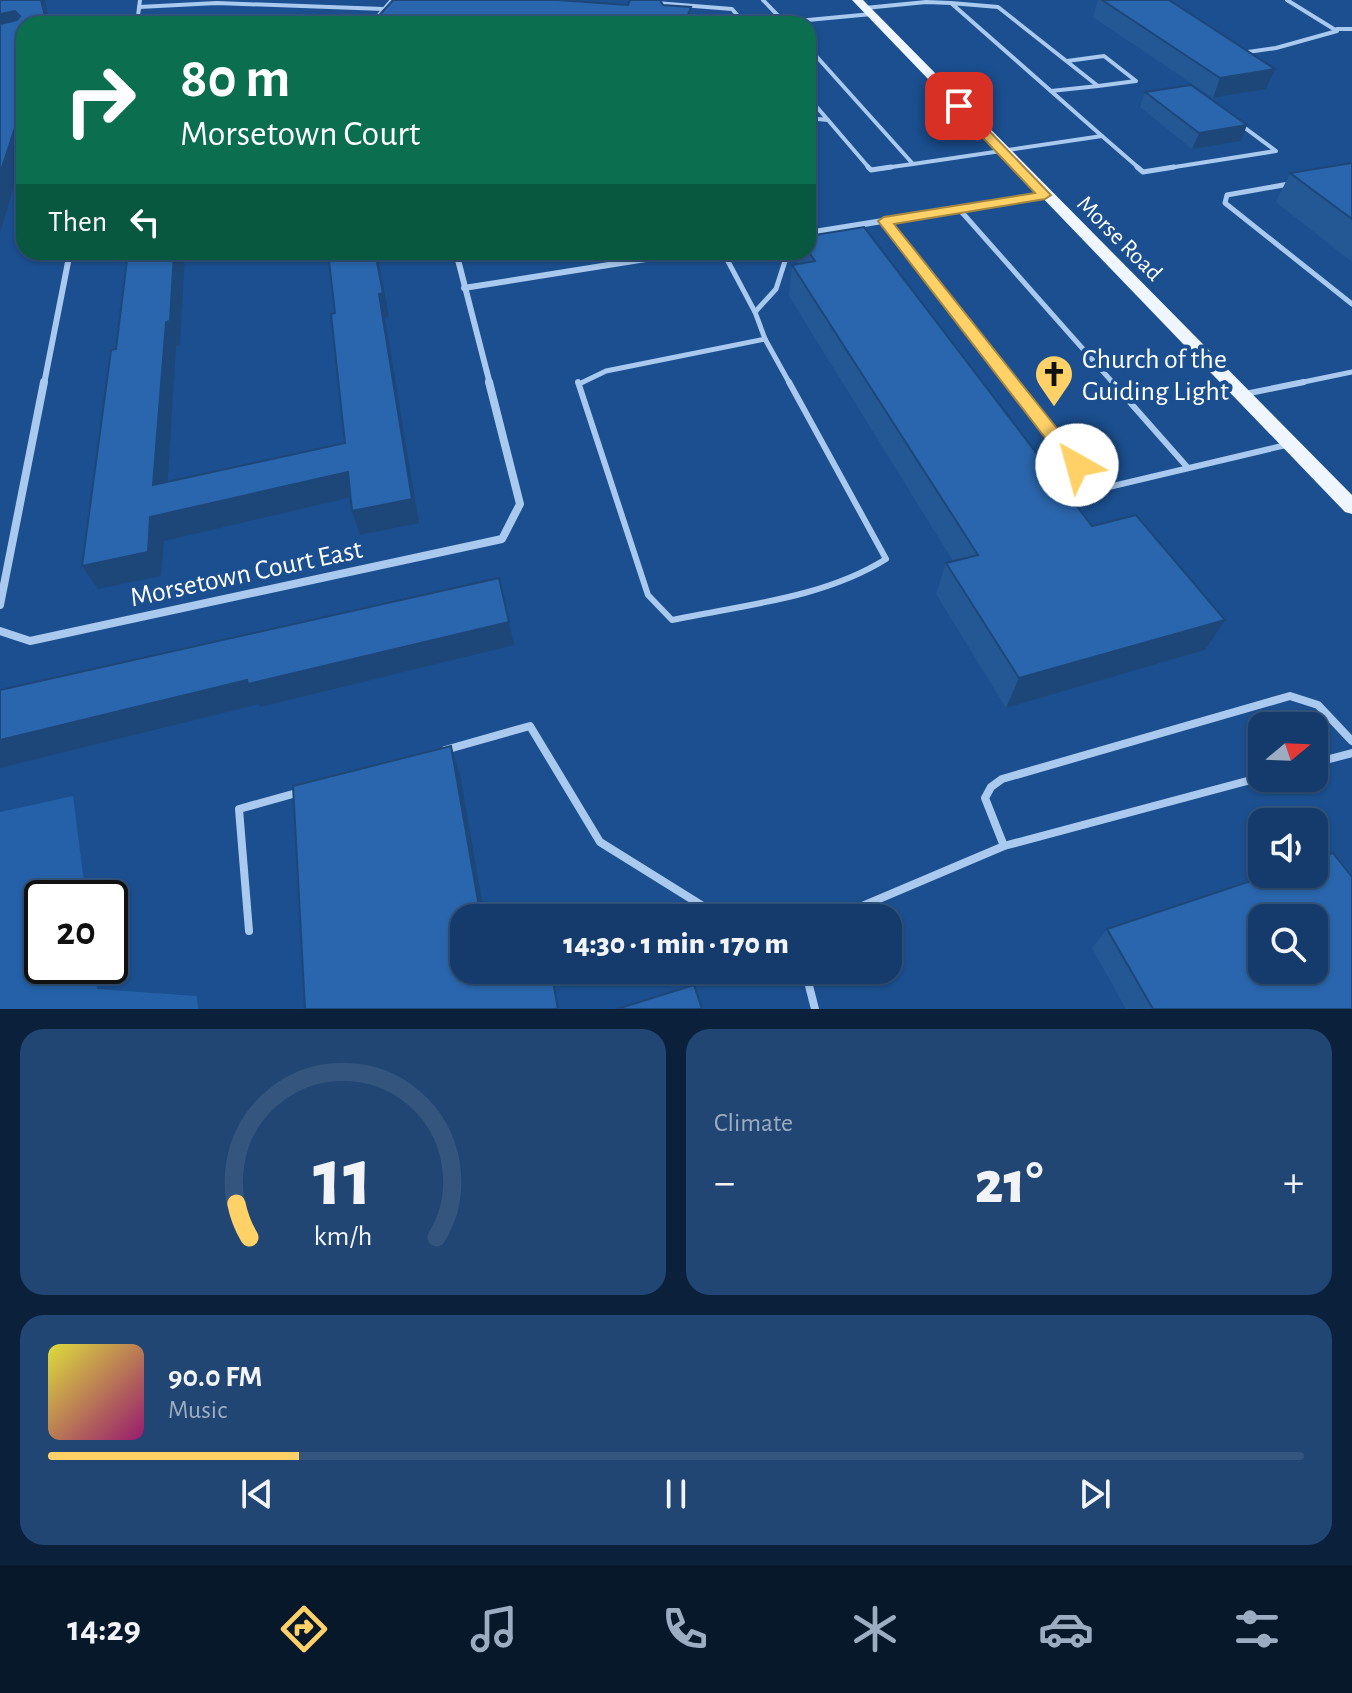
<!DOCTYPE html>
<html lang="en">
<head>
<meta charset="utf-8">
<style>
	body { margin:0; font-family:"Alegreya Sans",sans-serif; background:#214673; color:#f1f3f6; height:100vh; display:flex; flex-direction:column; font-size:30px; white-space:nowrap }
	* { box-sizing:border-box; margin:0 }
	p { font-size:26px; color:#9dadc1 }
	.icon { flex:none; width:44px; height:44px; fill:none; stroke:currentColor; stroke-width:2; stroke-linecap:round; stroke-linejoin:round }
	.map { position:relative; height:1009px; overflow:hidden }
	.sheet { display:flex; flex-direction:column; gap:20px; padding:20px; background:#0b203b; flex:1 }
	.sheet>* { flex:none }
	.banner { position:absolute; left:16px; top:16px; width:800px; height:244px; border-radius:24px; box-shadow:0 2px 6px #0004,0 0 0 2px #33557e; background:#0b6e4f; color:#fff; overflow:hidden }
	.needle { width:52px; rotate:71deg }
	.fabs { position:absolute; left:1248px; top:712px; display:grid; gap:16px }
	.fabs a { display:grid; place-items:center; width:80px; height:80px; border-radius:16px; background:#143b6b; box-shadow:0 2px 6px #0004,0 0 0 2px #33557e; font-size:40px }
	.speed { position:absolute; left:24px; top:880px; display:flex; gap:16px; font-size:40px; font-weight:700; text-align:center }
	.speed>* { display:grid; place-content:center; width:104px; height:104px; border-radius:50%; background:#143b6b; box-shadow:0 2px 6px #0004,0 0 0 2px #33557e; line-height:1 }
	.speed .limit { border:4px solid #111; border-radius:12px; background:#fff; color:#111 }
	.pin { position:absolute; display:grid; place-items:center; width:68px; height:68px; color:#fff; margin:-34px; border-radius:16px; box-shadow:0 4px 12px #0006 }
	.me { position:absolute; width:88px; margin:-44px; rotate:322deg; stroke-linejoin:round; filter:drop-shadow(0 0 6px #0008) }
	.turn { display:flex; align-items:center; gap:28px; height:168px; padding:0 32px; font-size:36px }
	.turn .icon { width:104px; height:104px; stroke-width:2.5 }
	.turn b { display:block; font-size:56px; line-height:68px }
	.then { display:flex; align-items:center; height:76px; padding:0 32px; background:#0003; gap:16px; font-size:30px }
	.big { font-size:60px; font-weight:800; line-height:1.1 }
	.sheet .card { flex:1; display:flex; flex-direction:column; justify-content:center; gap:12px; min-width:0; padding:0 28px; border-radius:24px; background:#214673 }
	.sheet .dial { align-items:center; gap:0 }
	.dial svg { height:208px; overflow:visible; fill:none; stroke:#33557e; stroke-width:7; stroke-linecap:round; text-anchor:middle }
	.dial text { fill:#f1f3f6; stroke:none }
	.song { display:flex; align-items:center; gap:24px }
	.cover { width:96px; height:96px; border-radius:12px; background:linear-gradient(135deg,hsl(60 70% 55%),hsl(320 70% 35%)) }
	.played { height:8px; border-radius:4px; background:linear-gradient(90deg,#ffd166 20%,#33557e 20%) }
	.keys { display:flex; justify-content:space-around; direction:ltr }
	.heat { display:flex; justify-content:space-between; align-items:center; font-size:44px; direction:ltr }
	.sheet .tiles { flex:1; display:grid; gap:20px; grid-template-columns:1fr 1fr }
	.card:last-child { grid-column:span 2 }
	.trip { position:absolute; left:450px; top:904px; width:452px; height:80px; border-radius:24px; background:#143b6b; box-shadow:0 2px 6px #0004,0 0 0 2px #33557e; font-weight:800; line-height:80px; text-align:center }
	.menu { display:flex; height:128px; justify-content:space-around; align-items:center; background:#08182b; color:#9dadc1 }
	.menu .icon { width:56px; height:56px }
	.menu .active { color:#ffd166 }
	.menu b { font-size:36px; color:#f1f3f6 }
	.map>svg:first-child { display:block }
	.green { fill:#2461a8 }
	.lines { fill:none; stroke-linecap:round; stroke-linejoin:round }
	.service-far3 { stroke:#a9c9ee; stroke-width:4 }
	.service-far2 { stroke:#a9c9ee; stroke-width:5 }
	.service-far1 { stroke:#a9c9ee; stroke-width:6 }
	.service { stroke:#a9c9ee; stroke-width:8 }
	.minor-far1 { stroke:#a9c9ee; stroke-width:6 }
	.minor { stroke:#a9c9ee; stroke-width:8 }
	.primary { fill:#f0f6ff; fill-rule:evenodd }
	.wall { fill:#245895 }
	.shaded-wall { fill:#1d4779 }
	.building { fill:#2a66ad; stroke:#1d4779; stroke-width:2; fill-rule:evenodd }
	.route { fill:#ffd166; stroke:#a68842; stroke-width:2 }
	.labels { text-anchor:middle; stroke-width:8; stroke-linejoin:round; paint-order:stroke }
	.far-street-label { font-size:24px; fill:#fff; stroke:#1b4f8f }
	.poi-label { font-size:28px; fill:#fff; stroke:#1b4f8f; text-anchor:start }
	.street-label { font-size:28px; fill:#fff; stroke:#1b4f8f }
</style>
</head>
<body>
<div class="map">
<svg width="1352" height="1009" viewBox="0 0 1352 1009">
	<rect width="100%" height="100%" fill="#1b4f8f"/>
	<!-- green -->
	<path class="green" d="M 73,796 L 86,898 L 42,898 L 42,966 L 94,966 L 97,989 L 197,996 L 198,1009 L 0,1009 L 0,812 Z"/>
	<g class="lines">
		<!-- service-far3 -->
		<g class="service-far3">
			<path d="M 763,0 L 785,23"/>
			<path d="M 656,3 L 732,9 L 745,24"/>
			<path d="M 139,7 L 217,3 L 384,9"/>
			<path d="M 865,8 L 926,2 L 951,3"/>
			<path d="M 137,24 L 140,0"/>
			<path d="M 371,24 L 392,0"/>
			<path d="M 765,24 L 872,14"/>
			<path d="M 1337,29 L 1352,29"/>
			<path d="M 808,47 L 913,164 L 1102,136 L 951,3 L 998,7 L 1098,86 L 1136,81 L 1104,56 L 1067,61"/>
			<path d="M 1241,53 L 1276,48 L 1337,31 L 1287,0"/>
			<path d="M 1051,91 L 1098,86"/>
			<path d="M 808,97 L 828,120 L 808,118"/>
			<path d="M 828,120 L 870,169"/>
			<path d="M 1102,136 L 1140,169"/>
			<path d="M 877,169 L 913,164"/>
			<path d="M 1162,169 L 1276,151 L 1241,125"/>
		</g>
		<!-- service-far2 -->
		<g class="service-far2">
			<path d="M 868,167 L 871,170 L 891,167"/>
			<path d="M 1137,167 L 1143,172 L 1174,167"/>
			<path d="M 1289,184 L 1227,195 L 1225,203 L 1352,304"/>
			<path d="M 959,209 L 1114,384"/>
			<path d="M 884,221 L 1012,384"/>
			<path d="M 723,252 L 755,312"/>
			<path d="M 765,339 L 790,384"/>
			<path d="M 765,339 L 755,312 L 776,289 L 786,258 L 782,252"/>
			<path d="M 579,384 L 606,371 L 765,339"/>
			<path d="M 1294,384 L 1352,372"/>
		</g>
		<!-- service-far1 -->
		<g class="service-far1">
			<path d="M 578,382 L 648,595 L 672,620 C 743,605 824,598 886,559 L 789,382"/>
			<path d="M 1011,382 L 1096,490 L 1286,445"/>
			<path d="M 1112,382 L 1188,468"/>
			<path d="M 1245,394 L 1304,382"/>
		</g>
		<!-- service -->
		<g class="service">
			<path d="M 445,750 L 530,726 L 600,842 L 722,918"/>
			<path d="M 1314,763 L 1352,753"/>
			<path d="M 1004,846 L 985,798 L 991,787 L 1002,779 L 1290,696 L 1318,705 L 1352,741"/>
			<path d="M 834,918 L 1004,846 L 1262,777"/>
			<path d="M 249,931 L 239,809 L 300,792"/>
			<path d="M 805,970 L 815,1009"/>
		</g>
		<!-- minor-far1 -->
		<g class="minor-far1">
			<path d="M 808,233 L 1045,195"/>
			<path d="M 456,252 L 490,384"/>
			<path d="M 464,288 L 690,252"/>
			<path d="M 44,384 L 70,252"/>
		</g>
		<!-- minor -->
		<g class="minor">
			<path d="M 0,605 L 44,382"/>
			<path d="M 0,631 L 30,641 L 502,539 L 520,504 L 489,382"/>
		</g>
		<!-- primary -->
		<path class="primary" d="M 852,0 L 863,0 L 1352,495 L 1352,514 L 1345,512 Z"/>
	</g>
	<!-- wall -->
	<g class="wall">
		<path d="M 1098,0 L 1169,0 L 1266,89 L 1213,98 L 1093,17 Z"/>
		<path d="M 1145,92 L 1241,141 L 1192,149 L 1140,107 Z"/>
		<path d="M 1352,163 L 1352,262 L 1276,202 L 1290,173 Z"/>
		<path d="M 808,236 L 1092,526 L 1205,650 L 1006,708 L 936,594 L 946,563 L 953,561 L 789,296 L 792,265 L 797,264 L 798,252 L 808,252 Z"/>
		<path d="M 1107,929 L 1352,1009 L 1126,1009 L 1092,948 Z"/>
	</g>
	<!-- shaded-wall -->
	<g class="shaded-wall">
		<path d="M 41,0 L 45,0 L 50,24 L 47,24 Z"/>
		<path d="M 15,11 L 24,30 L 0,35 L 0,14 Z"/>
		<path d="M 24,62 L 24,153 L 0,233 L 0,174 Z"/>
		<path d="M 1275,69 L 1266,89 L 1213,98 L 1220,78 Z"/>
		<path d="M 1247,125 L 1241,141 L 1192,149 L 1199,133 Z"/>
		<path d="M 174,252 L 185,252 L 180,345 L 176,346 L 166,509 L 153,485 L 166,322 Z"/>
		<path d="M 375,252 L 377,252 L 389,317 L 385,318 L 419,523 L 360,535 L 352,511 Z"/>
		<path d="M 348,472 L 356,496 L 164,541 L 161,576 L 98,589 L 82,566 L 150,517 Z"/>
		<path d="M 1225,620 L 1205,650 L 1006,708 L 1019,678 Z"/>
		<path d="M 509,622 L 514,645 L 260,707 L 259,704 L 0,768 L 0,740 L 247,680 Z"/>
		<path d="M 451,746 L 460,774 L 485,918 L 481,918 Z"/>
		<path d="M 490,970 L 494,970 L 501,1007 L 493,985 Z"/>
	</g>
	<!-- building -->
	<g class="building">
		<path d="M 0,0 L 41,0 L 47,24 L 24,24 L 24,62 L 18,118 L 0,174 L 0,24 L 17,20 L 20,16 L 15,11 L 0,14 Z"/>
		<path d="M 393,0 L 557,0 L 628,5 L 630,0 L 660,0 L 663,5 L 691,7 L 687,17 L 699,18 L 697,24 L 397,24 L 373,22 Z"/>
		<path d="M 1102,0 L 1169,0 L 1275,69 L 1220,78 Z"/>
		<path d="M 1191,85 L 1247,125 L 1199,133 L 1145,92 Z"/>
		<path d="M 1352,163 L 1352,219 L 1290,173 Z"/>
		<path d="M 864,227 L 1092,526 L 1136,515 L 1225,620 L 1019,678 L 946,563 L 978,555 L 792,265 L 815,261 L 808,251 L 808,236 Z"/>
		<path d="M 128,252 L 174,252 L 170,321 L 166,322 L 153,485 L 345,443 L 331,314 L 335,313 L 328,252 L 375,252 L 383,293 L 379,294 L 412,499 L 352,511 L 348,472 L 150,517 L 148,552 L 82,566 L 111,350 L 116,349 Z"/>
		<path d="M 499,578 L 509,622 L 248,684 L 247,680 L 0,740 L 0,690 Z"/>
		<path d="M 451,746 L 481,918 L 464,918 L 464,970 L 490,970 L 493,985 L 541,970 L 551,970 L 558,1009 L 305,1009 L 293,786 Z"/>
		<path d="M 1333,853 L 1352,877 L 1352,1009 L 1153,1009 L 1107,929 L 1272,874 L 1314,874 L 1314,860 ZM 1262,918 L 1314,918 L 1314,970 L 1262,970 Z"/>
		<path d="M 694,985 L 702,1009 L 617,1009 Z"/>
	</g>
	<!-- route -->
	<path class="route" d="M 955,104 L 963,104 L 1051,195 L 1045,199 L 894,224 L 1083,461 L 1085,465 L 1083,470 L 1070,470 L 878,221 L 884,217 L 1035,193 L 955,108 Z"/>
	<!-- icons -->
	<defs>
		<symbol id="church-pin" viewBox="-11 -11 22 30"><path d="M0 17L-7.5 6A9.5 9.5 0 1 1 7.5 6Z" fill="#ffd166" stroke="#1b4f8f"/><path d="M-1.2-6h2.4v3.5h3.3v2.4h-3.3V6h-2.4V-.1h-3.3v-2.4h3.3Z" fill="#111"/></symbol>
	</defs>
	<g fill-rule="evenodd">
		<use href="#church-pin" x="1032" y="352" width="44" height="60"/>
	</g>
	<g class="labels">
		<!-- far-street labels -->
		<g class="far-street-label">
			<text transform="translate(1120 238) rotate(45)" y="8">Morse Road</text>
		</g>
		<!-- poi labels -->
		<g class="poi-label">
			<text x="1082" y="368">Church of the<tspan x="1082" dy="32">Guiding Light</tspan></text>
		</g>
		<!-- street labels -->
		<g class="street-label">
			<text transform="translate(246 572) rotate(-12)" y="10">Morsetown Court East</text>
		</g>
	</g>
</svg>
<div class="fabs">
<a><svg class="needle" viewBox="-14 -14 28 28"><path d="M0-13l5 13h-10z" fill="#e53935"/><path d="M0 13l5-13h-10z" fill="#9dadc1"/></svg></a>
<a><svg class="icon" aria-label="sound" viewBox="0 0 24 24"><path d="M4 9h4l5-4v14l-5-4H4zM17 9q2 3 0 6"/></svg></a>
<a><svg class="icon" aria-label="search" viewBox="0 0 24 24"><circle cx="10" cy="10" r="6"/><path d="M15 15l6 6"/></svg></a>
</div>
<div class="speed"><div class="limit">20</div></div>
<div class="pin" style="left:959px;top:106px;background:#d93025"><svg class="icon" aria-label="arrive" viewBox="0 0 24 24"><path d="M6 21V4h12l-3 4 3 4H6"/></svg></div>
<svg class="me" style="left:1077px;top:465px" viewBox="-20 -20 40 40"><circle r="19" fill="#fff"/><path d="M0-13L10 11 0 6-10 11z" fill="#ffd166"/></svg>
<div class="trip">14:30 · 1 min · 170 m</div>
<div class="banner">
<div class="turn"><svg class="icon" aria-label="right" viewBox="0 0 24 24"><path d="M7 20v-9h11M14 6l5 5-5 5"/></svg><div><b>80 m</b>Morsetown Court</div></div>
<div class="then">Then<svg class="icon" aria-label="left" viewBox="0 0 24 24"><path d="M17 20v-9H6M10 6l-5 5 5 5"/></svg></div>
</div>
</div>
<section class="sheet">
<div class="tiles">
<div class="card dial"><svg viewBox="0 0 100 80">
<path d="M14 69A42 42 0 1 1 86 69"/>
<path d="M14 69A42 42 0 0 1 9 56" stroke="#ffd166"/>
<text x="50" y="56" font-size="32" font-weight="700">11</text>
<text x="50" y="72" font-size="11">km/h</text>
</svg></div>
<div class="card"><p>Climate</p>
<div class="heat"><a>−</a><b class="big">21°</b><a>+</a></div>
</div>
<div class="card">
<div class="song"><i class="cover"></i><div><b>90.0 FM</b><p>Music</p></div></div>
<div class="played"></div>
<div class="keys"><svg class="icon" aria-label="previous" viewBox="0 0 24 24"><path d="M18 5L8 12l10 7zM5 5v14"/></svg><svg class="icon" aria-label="pause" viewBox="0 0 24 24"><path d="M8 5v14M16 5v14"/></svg><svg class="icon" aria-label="next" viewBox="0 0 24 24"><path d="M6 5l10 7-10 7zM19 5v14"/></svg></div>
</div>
</div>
</section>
<nav class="menu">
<b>14:29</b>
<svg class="icon active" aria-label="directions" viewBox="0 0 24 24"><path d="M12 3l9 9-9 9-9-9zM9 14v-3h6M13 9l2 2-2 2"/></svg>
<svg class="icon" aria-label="music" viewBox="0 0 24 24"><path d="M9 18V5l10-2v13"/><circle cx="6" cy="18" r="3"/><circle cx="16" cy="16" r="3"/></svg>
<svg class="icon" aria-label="phone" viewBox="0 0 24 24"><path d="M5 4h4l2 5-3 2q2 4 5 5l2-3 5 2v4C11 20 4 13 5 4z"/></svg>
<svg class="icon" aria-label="climate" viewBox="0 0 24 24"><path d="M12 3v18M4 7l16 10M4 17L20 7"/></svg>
<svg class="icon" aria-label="car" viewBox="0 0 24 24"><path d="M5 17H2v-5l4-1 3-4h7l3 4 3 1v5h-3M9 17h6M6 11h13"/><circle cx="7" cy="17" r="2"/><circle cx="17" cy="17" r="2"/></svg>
<svg class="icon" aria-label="filters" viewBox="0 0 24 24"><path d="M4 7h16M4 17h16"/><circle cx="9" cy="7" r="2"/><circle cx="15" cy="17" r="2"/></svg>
</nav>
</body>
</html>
